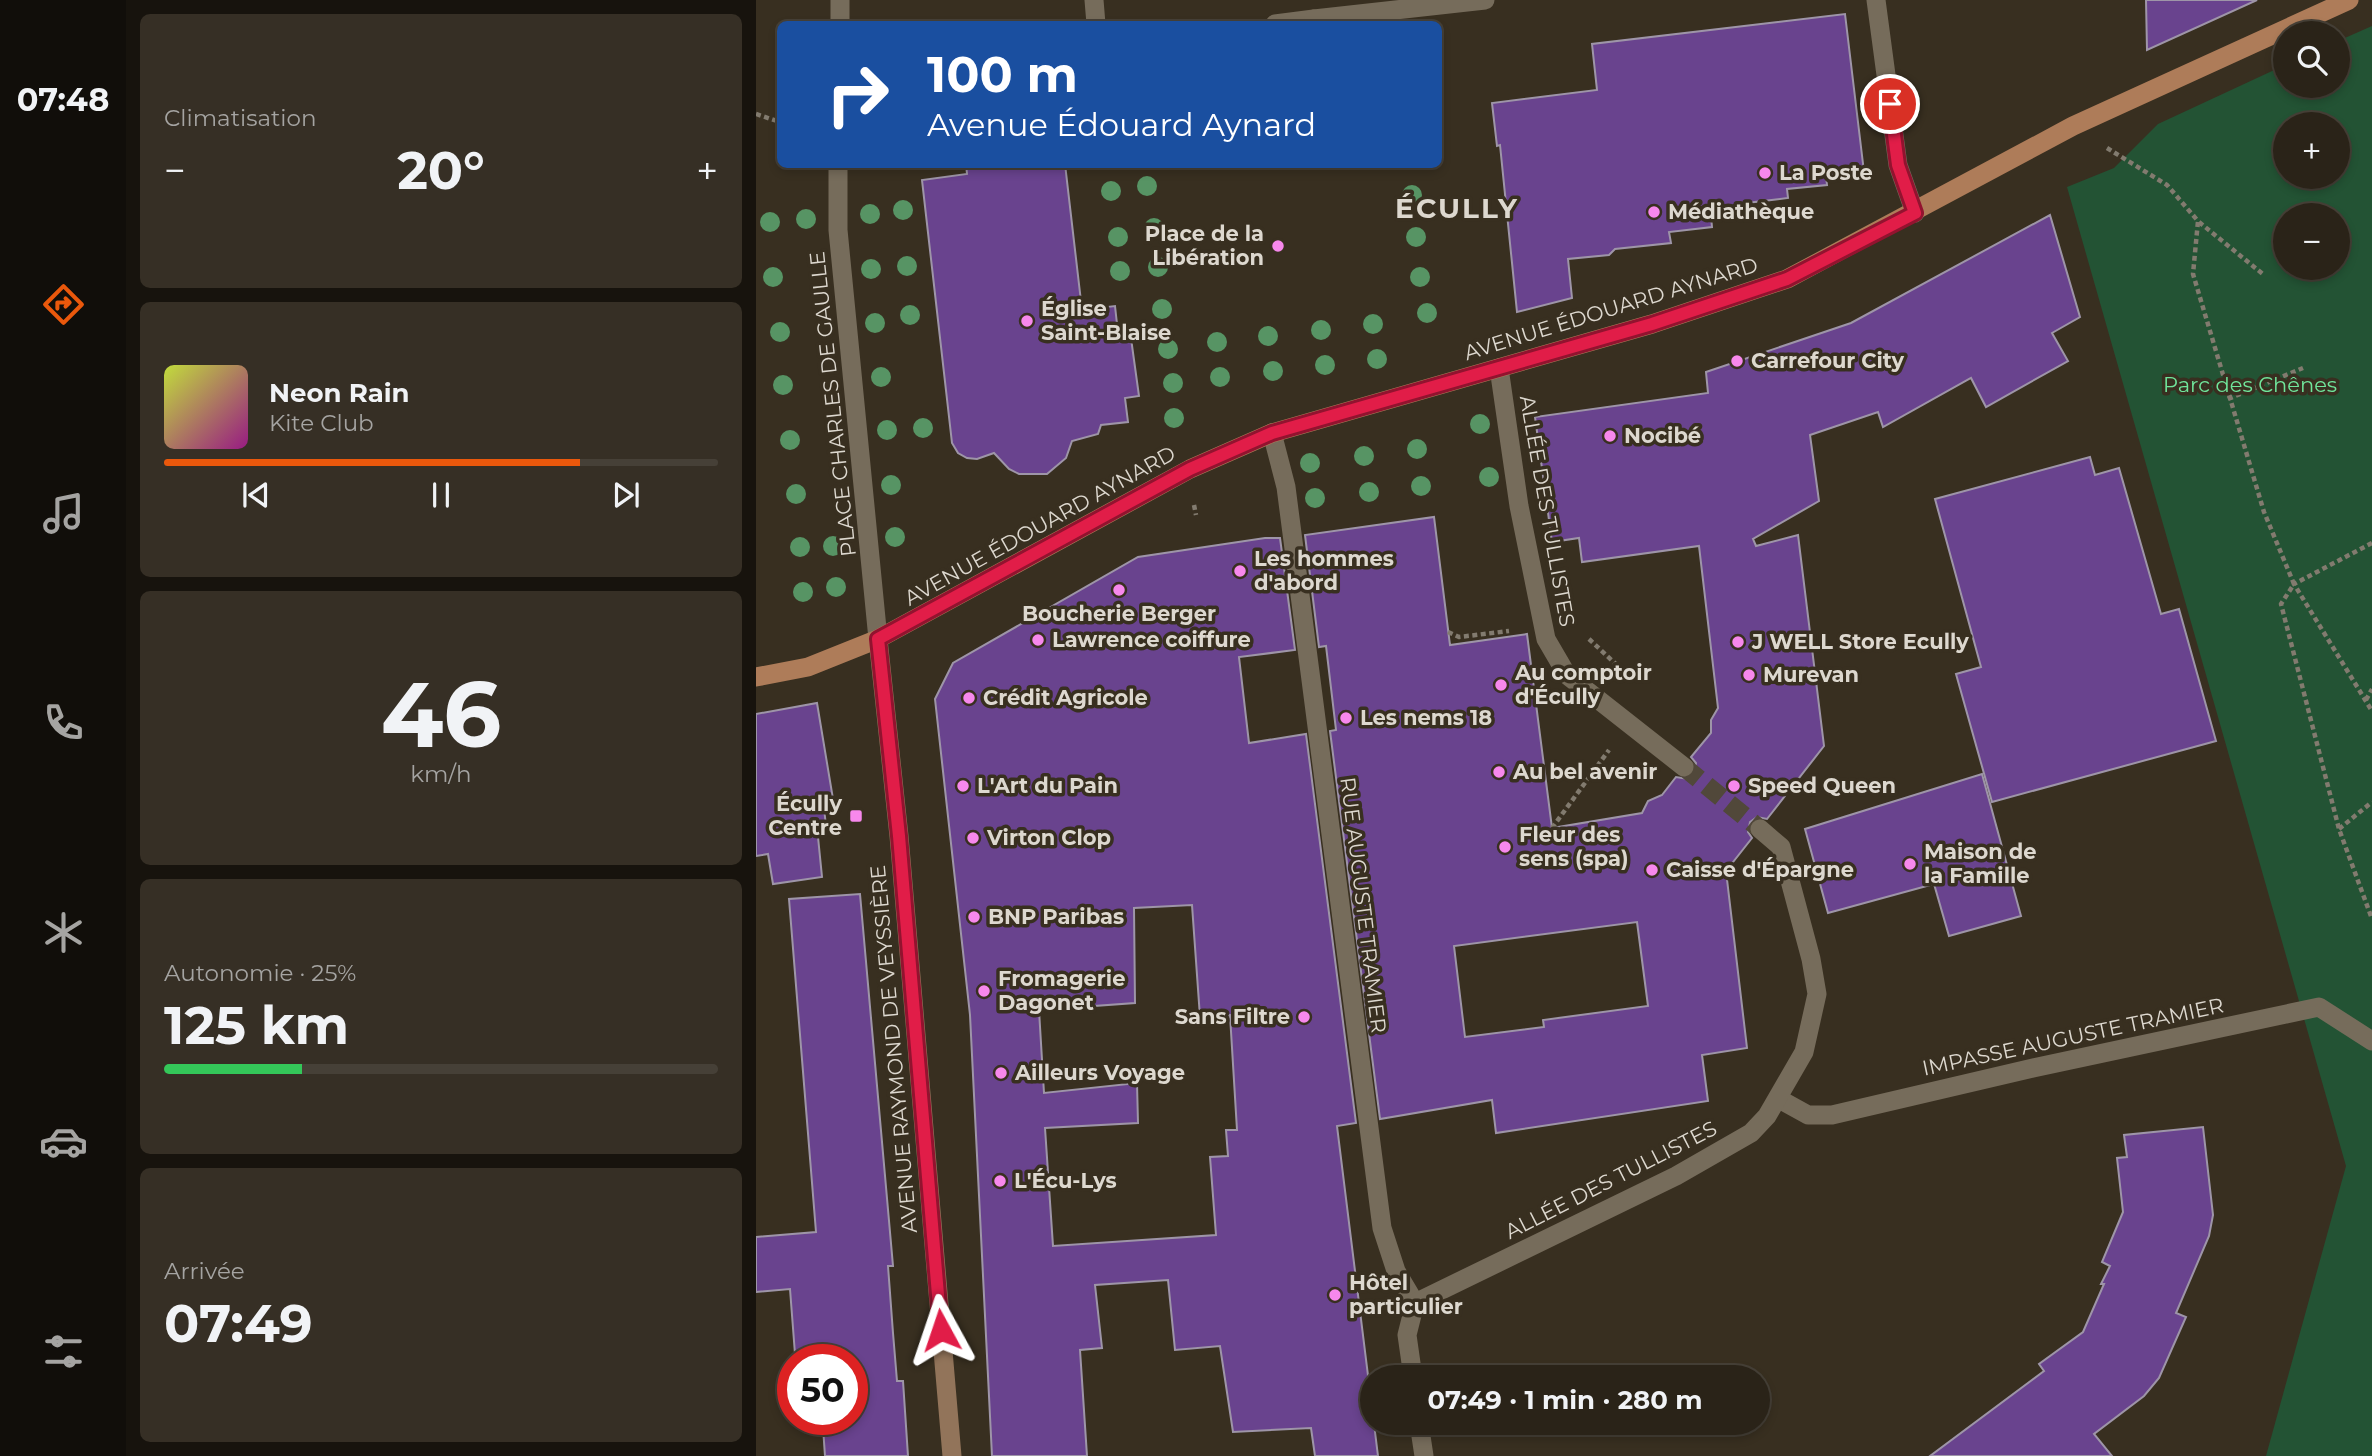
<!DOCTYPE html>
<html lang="fr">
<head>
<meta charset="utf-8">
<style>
	body { margin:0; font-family:Montserrat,sans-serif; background:#362f25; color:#f1f3f6; height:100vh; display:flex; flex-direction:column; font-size:26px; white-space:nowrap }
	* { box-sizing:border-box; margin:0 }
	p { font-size:23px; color:#a5a4a2 }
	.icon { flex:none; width:38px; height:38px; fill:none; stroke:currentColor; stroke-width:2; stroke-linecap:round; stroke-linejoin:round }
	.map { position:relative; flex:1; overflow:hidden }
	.side { display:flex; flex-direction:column; gap:14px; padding:14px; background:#17130d; width:630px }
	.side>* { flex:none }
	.top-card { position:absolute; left:21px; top:21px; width:665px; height:147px; border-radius:10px; box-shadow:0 4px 10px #0003,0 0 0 2px #464037; background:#1a4fa0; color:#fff; overflow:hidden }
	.controls { position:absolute; left:1517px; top:21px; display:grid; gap:14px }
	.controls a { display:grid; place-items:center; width:77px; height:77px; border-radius:50%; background:#2a2318; box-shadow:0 4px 10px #0003,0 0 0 2px #464037; font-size:35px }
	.speed { position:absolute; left:21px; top:1344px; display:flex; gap:14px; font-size:35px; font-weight:700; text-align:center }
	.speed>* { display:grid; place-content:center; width:91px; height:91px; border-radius:50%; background:#2a2318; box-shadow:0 4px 10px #0003,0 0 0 2px #464037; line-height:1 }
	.speed .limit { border:10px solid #d22; background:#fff; color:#111 }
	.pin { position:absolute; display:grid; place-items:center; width:60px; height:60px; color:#fff; margin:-30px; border:4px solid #fff; border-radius:50%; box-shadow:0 2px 7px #0007 }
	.me { position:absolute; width:77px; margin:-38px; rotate:355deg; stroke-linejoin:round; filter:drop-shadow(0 0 5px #0008) }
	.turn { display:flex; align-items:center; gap:24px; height:147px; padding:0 35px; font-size:32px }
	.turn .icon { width:91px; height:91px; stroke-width:2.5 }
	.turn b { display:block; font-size:49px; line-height:60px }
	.big { font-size:52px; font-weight:700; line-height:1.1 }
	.side .widget { flex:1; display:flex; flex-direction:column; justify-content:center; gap:10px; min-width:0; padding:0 24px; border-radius:10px; background:#362f25 }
	.side .dial { align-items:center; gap:0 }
	.dial b { font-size:91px; line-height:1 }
	.song { display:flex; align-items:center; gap:21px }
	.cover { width:84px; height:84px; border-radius:10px; background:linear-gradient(135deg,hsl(70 70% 55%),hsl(310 70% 35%)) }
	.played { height:7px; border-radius:4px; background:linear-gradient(90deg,#ea580c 75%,#464037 75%) }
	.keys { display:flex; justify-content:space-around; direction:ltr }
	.heat { display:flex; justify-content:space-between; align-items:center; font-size:38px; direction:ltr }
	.charge { height:10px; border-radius:5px; background:linear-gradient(90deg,#34c759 25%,#464037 0) }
	.trip { position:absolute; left:604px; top:1365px; width:410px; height:70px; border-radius:35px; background:#2a2318; box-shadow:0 4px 10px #0003,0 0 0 2px #464037; font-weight:700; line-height:70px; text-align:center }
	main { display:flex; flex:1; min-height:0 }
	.dock { display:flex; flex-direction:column; width:126px; justify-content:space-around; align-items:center; background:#110e0a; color:#a5a4a2 }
	.dock .icon { width:49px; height:49px }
	.dock .active { color:#ea580c }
	.dock b { font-size:32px; color:#f1f3f6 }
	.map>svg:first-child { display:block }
	.green { fill:#235334; fill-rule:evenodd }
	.building { fill:#69438e; stroke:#9e95a8; stroke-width:2; fill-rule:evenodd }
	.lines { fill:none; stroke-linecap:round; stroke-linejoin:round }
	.minor-tunnel { stroke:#51483a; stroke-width:19; stroke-dasharray:19 10; stroke-linecap:butt }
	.path { stroke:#827b6f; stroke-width:4.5; stroke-dasharray:5 3.5; stroke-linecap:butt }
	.service { stroke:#766c5b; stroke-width:19 }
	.pedestrian { stroke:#766c5b; stroke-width:19 }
	.minor { stroke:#766c5b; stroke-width:19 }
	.secondary { stroke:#92745a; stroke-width:19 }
	.primary { stroke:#ae7c59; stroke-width:19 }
	.tree { fill:#579464 }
	.route-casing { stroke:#92132f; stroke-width:18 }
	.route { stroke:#e11d48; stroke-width:12 }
	.poi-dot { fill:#f788ec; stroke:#382f20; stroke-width:2.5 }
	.labels { text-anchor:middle; stroke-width:7; stroke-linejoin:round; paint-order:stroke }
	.poi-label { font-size:21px; font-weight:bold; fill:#ddd8cf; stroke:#382f20; text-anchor:start }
	.street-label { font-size:21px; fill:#ddd8cf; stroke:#382f20 }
	.park-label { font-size:21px; fill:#70e69b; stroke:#382f20 }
	.district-label { font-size:28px; font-weight:bold; letter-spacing:2px; fill:#ddd8cf; stroke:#382f20 }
</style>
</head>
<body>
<main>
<nav class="dock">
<b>07:48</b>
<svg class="icon active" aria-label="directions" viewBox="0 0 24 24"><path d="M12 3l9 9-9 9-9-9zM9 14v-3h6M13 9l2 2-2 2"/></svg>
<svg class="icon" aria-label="music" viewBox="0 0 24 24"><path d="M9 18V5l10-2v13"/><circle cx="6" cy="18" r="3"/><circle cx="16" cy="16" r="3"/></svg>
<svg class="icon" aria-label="phone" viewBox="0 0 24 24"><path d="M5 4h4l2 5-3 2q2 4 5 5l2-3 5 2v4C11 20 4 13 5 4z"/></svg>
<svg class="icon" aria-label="climate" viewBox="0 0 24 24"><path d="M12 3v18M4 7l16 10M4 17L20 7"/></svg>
<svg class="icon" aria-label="car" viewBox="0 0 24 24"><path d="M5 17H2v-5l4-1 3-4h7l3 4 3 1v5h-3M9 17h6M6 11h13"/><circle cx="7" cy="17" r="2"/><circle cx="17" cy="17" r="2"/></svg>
<svg class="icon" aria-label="filters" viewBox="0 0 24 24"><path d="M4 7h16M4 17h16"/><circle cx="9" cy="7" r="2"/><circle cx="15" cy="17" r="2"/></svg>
</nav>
<section class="side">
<div class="widget"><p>Climatisation</p>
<div class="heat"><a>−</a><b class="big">20°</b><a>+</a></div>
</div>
<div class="widget">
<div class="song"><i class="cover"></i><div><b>Neon Rain</b><p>Kite Club</p></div></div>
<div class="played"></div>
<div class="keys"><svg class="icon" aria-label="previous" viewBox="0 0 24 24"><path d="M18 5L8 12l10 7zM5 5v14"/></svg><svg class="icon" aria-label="pause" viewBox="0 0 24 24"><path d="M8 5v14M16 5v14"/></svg><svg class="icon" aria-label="next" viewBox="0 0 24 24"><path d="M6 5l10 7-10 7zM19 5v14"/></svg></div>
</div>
<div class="widget dial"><b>46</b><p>km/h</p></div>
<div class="widget"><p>Autonomie · 25%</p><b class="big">125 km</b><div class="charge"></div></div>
<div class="widget"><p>Arrivée</p><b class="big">07:49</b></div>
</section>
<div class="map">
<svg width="1616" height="1456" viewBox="0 0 1616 1456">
	<rect width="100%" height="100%" fill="#382f20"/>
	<!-- green -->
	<path class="green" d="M 1616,26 L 1616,1456 L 1510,1456 L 1590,1166 L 1311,187 L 1358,168 L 1402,124 L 1529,65 L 1530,86 L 1582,86 L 1582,41 ZM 1530,124 L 1582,124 L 1582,177 L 1530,177 ZM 1530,215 L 1582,215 L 1582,268 L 1530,268 Z"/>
	<!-- building -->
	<g class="building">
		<path d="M 1390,0 L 1501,0 L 1391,50 Z"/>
		<path d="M 1089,14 L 1108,172 L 1070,176 L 1071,185 L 1031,189 L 1032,198 L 991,203 L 991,212 L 955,216 L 956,227 L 913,232 L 915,243 L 859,249 L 853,255 L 812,259 L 816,298 L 761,312 L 744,145 L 741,146 L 736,103 L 841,90 L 836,44 Z"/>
		<path d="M 210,164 L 309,164 L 326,310 L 359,306 L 362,333 L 374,331 L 383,396 L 369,398 L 372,422 L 345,425 L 342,434 L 316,441 L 310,458 L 291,474 L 263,474 L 253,469 L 238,453 L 221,459 L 211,458 L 202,453 L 196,443 L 166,180 L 211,174 Z"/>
		<path d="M 1294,215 L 1324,317 L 1296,333 L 1312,361 L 1230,407 L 1215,378 L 1127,427 L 1122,412 L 1054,435 L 1063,501 L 997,539 L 1000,546 L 1042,535 L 1068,746 L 1011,819 L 1001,817 L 994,822 L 992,832 L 996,838 L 970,871 L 991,1048 L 946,1055 L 952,1101 L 740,1133 L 736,1100 L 624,1119 L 574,731 L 580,730 L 570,646 L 563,647 L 549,535 L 678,517 L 694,645 L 771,634 L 796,828 L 886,813 L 892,801 L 906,795 L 920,777 L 932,779 L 938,774 L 940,763 L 935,757 L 955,733 L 955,720 L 962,708 L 943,546 L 826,562 L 823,538 L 796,542 L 779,417 L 952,393 L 950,372 L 1095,323 ZM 881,922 L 892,1006 L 787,1020 L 788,1027 L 709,1037 L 698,946 Z"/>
		<path d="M 1334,457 L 1339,475 L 1363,468 L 1405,614 L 1423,609 L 1460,741 L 1236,802 L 1200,674 L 1225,667 L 1179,499 Z"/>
		<path d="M 509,538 L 524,538 L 539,650 L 483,657 L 493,743 L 550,734 L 600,1123 L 581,1126 L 622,1456 L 559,1456 L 555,1428 L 477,1432 L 464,1346 L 419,1350 L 412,1280 L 339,1285 L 346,1348 L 324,1350 L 331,1456 L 236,1456 L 214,1015 L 179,699 L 197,663 L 382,557 ZM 436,905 L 444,1017 L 474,1015 L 481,1130 L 470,1130 L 472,1156 L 454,1157 L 460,1235 L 297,1246 L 289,1128 L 382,1123 L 381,1083 L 288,1093 L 283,1010 L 379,1003 L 378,908 Z"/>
		<path d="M 61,703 L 78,805 L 68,808 L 70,826 L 61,827 L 66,877 L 17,884 L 12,854 L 0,856 L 0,714 Z"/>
		<path d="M 1226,774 L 1265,916 L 1193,936 L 1178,884 L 1072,913 L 1049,829 Z"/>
		<path d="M 104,894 L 137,1266 L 132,1266 L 137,1333 L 141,1381 L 147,1381 L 152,1456 L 69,1456 L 67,1427 L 58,1419 L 96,1419 L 96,1360 L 37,1360 L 37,1381 L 33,1378 L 32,1360 L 39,1354 L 34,1289 L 0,1292 L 0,1237 L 60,1232 L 33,899 Z"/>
		<path d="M 1447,1127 L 1457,1215 L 1453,1236 L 1420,1313 L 1430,1317 L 1403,1378 L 1388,1396 L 1338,1434 L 1356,1456 L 1174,1456 L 1288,1371 L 1283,1364 L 1327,1332 L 1348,1284 L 1345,1284 L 1354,1266 L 1346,1262 L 1367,1212 L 1361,1158 L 1371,1157 L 1368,1135 Z"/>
	</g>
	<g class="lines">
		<!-- minor-tunnel -->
		<path class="minor-tunnel" d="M 928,767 L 1004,829"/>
		<!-- path -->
		<g class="path">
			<path d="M 0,114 L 24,122"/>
			<path d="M 1351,148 L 1411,185 L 1442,221 L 1437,274 L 1508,512 L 1538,584 L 1525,604 L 1583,829 L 1616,919"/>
			<path d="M 1443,222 L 1508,275"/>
			<path d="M 1472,399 L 1547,368"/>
			<path d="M 438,505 L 440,515"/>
			<path d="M 1616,543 L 1538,584 L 1616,711"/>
			<path d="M 692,632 L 703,637 L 753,631"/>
			<path d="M 833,639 L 865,669"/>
			<path d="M 1610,700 L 1616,689"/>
			<path d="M 796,828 L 853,750"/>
			<path d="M 1583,829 L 1616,802"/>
		</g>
		<!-- service -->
		<g class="service">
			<path d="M 338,0 L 340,24"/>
			<path d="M 519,24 L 558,19"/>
		</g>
		<!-- pedestrian -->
		<path class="pedestrian" d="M 1023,1099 L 1052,1115 L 1076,1115 L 1277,1068 L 1563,1007 L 1616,1041"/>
		<!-- minor -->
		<g class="minor">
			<path d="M 1120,0 L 1142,165 L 1159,213"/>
			<path d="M 558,19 L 729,0"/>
			<path d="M 84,24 L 84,0"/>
			<path d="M 82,164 L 82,230 L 122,639"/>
			<path d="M 743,368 L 763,506 L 790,639 L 811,675 L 928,767"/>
			<path d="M 516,433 L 530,487 L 626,1228 L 640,1271 L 659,1303 L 651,1335 L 657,1377"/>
			<path d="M 659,1303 L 920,1176 L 995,1133 L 1011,1116 L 1048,1052 L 1061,994 L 1055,959 L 1025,847 L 1004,829"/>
			<path d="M 663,1423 L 668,1456"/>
		</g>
		<!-- secondary -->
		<path class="secondary" d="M 122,639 L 143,836 L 196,1456"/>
		<!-- primary -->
		<path class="primary" d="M 0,677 L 52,667 L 122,639 L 434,469 L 516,433 L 896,324 L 1031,279 L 1317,126 L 1593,0"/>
	</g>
	<!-- trees -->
	<g class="tree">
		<circle cx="391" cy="186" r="10"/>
		<circle cx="355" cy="191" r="10"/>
		<circle cx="656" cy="195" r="10"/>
		<circle cx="147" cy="210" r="10"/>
		<circle cx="114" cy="214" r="10"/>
		<circle cx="50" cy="219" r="10"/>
		<circle cx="14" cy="222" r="10"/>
		<circle cx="398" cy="228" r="10"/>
		<circle cx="362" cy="237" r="10"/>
		<circle cx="660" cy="237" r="10"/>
		<circle cx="151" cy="266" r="10"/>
		<circle cx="402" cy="267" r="10"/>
		<circle cx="115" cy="269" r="10"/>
		<circle cx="364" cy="271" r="10"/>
		<circle cx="17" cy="277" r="10"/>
		<circle cx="664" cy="277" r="10"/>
		<circle cx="406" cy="309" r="10"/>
		<circle cx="671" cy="313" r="10"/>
		<circle cx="154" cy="315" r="10"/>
		<circle cx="119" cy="323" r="10"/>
		<circle cx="617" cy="324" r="10"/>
		<circle cx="565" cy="330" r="10"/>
		<circle cx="24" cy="332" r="10"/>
		<circle cx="512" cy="336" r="10"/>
		<circle cx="461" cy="342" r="10"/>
		<circle cx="412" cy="349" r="10"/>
		<circle cx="621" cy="359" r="10"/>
		<circle cx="569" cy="365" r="10"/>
		<circle cx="517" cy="371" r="10"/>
		<circle cx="125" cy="377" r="10"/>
		<circle cx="464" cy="377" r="10"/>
		<circle cx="417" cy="383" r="10"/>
		<circle cx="27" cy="385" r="10"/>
		<circle cx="418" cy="418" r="10"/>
		<circle cx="724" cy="424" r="10"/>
		<circle cx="167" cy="428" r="10"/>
		<circle cx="131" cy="430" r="10"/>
		<circle cx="34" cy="440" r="10"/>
		<circle cx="661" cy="449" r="10"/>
		<circle cx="608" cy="456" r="10"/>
		<circle cx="554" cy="463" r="10"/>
		<circle cx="733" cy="477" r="10"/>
		<circle cx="135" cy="485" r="10"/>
		<circle cx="665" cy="486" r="10"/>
		<circle cx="613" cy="492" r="10"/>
		<circle cx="40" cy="494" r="10"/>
		<circle cx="559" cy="498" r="10"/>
		<circle cx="139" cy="537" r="10"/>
		<circle cx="77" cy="546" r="10"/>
		<circle cx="44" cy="547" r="10"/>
		<circle cx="80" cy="587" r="10"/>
		<circle cx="47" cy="592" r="10"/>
	</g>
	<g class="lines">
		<defs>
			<path id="route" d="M 185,1330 L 143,836 L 122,639 L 434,469 L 516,433 L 896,324 L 1031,279 L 1159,213 L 1142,165 L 1134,104"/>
		</defs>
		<!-- route casing -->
		<use href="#route" class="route-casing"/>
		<!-- route -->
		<use href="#route" class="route"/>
	</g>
	<!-- markers -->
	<g class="poi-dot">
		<circle cx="1009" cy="173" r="7"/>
		<circle cx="898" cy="212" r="7"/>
		<circle cx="522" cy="246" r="7"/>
		<circle cx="271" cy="321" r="7"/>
		<circle cx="981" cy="361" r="7"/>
		<circle cx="854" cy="436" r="7"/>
		<circle cx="484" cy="571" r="7"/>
		<circle cx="363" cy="590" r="7"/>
		<circle cx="282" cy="640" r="7"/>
		<circle cx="982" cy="642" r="7"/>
		<circle cx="993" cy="675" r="7"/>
		<circle cx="745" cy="685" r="7"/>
		<circle cx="213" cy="698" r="7"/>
		<circle cx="590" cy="718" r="7"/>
		<circle cx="743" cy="772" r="7"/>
		<circle cx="207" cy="786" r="7"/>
		<circle cx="978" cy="786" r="7"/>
		<rect x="93" y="809" width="14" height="14" rx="3.5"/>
		<circle cx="217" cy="838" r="7"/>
		<circle cx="749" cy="847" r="7"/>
		<circle cx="1154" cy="864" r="7"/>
		<circle cx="896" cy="870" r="7"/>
		<circle cx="218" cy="917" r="7"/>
		<circle cx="228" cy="991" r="7"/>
		<circle cx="548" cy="1017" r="7"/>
		<circle cx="245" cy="1073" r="7"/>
		<circle cx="244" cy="1181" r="7"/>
		<circle cx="579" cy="1295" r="7"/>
	</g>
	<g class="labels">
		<!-- poi labels -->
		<g class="poi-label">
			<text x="1023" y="180">La Poste</text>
			<text x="912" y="219">Médiathèque</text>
			<text x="508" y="241" text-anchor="end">Place de la<tspan x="508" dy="24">Libération</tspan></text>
			<text x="285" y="316">Église<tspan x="285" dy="24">Saint-Blaise</tspan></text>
			<text x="995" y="368">Carrefour City</text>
			<text x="868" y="443">Nocibé</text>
			<text x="498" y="566">Les hommes<tspan x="498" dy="24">d'abord</tspan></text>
			<text x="363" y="621" text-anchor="middle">Boucherie Berger</text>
			<text x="296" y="647">Lawrence coiffure</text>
			<text x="996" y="649">J WELL Store Ecully</text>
			<text x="759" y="680">Au comptoir<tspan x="759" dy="24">d'Écully</tspan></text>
			<text x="1007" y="682">Murevan</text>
			<text x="227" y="705">Crédit Agricole</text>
			<text x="604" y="725">Les nems 18</text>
			<text x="757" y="779">Au bel avenir</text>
			<text x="221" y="793">L'Art du Pain</text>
			<text x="992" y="793">Speed Queen</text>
			<text x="86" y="811" text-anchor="end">Écully<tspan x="86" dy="24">Centre</tspan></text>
			<text x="763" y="842">Fleur des<tspan x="763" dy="24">sens (spa)</tspan></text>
			<text x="231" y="845">Virton Clop</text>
			<text x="1168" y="859">Maison de<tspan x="1168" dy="24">la Famille</tspan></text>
			<text x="910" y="877">Caisse d'Épargne</text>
			<text x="232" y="924">BNP Paribas</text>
			<text x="242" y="986">Fromagerie<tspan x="242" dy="24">Dagonet</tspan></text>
			<text x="534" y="1024" text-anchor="end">Sans Filtre</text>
			<text x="259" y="1080">Ailleurs Voyage</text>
			<text x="258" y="1188">L'Écu-Lys</text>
			<text x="593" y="1290">Hôtel<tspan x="593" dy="24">particulier</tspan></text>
		</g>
		<!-- street labels -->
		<g class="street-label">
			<text transform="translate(855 309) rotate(-17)" y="7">AVENUE ÉDOUARD AYNARD</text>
			<text transform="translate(77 404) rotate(-96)" y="7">PLACE CHARLES DE GAULLE</text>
			<text transform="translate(791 511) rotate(80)" y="7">ALLÉE DES TULLISTES</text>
			<text transform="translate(284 526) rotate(-29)" y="7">AVENUE ÉDOUARD AYNARD</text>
			<text transform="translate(607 905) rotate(83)" y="7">RUE AUGUSTE TRAMIER</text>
			<text transform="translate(1317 1037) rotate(-12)" y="7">IMPASSE AUGUSTE TRAMIER</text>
			<text transform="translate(138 1049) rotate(-95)" y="7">AVENUE RAYMOND DE VEYSSIÈRE</text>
			<text transform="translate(855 1180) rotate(-27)" y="7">ALLÉE DES TULLISTES</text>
		</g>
		<!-- park labels -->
		<g class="park-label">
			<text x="1494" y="392">Parc des Chênes</text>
		</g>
		<!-- district labels -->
		<g class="district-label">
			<text x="701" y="218">ÉCULLY</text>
		</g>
	</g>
</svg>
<div class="controls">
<a><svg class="icon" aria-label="search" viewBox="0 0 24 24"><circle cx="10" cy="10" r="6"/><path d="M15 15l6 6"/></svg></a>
<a>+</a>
<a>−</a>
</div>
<div class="speed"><div class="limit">50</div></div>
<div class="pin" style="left:1134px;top:104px;background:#d93025"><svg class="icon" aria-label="arrive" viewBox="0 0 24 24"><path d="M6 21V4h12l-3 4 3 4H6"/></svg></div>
<svg class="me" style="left:185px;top:1330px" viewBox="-20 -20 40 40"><path d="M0-17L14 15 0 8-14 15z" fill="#e11d48" stroke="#fff" stroke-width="4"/></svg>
<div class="trip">07:49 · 1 min · 280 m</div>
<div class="top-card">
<div class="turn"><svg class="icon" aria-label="right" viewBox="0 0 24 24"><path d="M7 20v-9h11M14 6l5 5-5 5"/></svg><div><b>100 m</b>Avenue Édouard Aynard</div></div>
</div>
</div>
</main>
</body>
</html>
